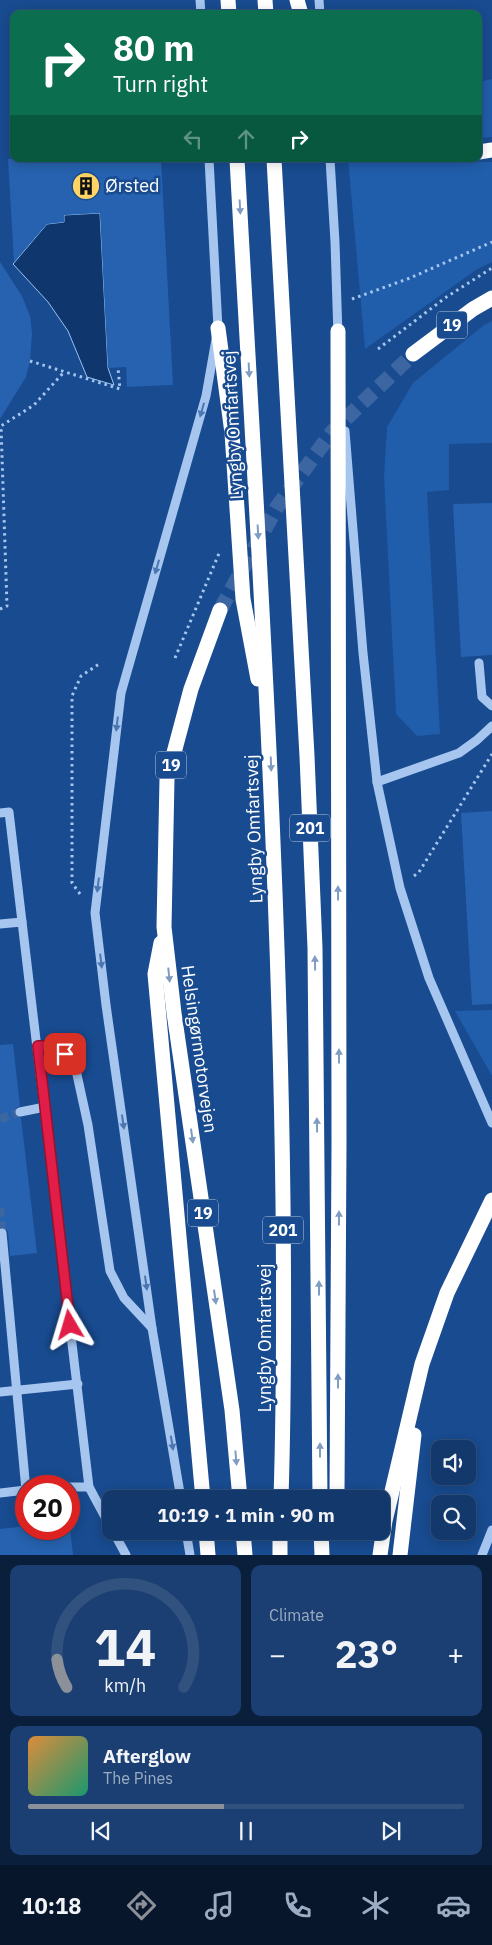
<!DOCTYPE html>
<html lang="en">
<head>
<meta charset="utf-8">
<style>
	body { margin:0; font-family:"IBM Plex Sans",sans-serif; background:#1b3f72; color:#f1f3f6; height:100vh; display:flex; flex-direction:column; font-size:19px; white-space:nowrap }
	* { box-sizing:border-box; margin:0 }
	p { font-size:16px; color:#9cacc2 }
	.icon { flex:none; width:28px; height:28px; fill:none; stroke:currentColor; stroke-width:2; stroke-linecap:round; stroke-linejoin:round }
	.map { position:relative; height:1555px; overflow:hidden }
	.side { display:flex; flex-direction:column; gap:10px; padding:10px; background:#0a1f3b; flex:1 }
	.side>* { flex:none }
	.hud { position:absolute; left:10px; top:10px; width:472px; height:152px; border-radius:10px; box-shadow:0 2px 12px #0003,0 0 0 1px #31527f; background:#0b6e4f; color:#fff; overflow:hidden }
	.controls { position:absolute; left:431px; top:1440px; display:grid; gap:10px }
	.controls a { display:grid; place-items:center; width:45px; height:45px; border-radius:10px; background:#12386c; box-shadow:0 2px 12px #0003,0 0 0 1px #31527f; font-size:25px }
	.speed { position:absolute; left:15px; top:1475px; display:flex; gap:10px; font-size:25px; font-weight:700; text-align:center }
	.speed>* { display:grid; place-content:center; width:65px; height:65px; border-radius:50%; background:#12386c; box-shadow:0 2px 12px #0003,0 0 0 1px #31527f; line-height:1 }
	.speed .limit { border:8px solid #d22; background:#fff; color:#111 }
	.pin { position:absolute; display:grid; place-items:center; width:42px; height:42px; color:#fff; margin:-21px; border-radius:10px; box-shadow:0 2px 8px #0006 }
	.me { position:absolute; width:55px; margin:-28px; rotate:353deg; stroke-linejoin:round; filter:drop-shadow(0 0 4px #0008) }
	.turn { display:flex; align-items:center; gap:18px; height:105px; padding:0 20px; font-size:22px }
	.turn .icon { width:65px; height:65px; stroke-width:2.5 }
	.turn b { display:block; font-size:35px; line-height:42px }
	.lanes { display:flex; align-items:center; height:48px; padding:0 20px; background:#0003; justify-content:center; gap:25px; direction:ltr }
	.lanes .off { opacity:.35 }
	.big { font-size:38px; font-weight:700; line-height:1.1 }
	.side .tile { flex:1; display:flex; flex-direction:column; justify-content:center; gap:8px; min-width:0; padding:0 18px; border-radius:10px; background:#1b3f72 }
	.side .dial { align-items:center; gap:0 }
	.dial svg { height:130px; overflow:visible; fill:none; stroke:#31527f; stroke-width:7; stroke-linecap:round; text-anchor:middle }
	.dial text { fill:#f1f3f6; stroke:none }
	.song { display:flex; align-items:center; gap:15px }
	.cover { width:60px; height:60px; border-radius:8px; background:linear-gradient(135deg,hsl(30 70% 55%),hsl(160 70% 35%)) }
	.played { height:5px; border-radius:2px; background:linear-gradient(90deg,#8c9099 45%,#31527f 45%) }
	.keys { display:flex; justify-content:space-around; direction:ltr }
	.heat { display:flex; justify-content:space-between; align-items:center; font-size:28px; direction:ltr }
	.side .tiles { flex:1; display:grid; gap:10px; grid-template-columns:1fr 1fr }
	.tile:last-child { grid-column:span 2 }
	.trip { position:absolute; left:102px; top:1490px; width:288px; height:50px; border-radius:10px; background:#12386c; box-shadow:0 2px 12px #0003,0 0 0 1px #31527f; font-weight:700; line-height:50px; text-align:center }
	.menu { display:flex; height:80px; justify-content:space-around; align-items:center; background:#07162b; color:#9cacc2 }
	.menu .icon { width:35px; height:35px }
	.menu .on { color:#8c9099 }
	.menu b { font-size:22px; color:#f1f3f6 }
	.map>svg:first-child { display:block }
	.green { fill:#205daa }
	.water { fill:#0f376e; stroke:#98c1f2 }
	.building { fill:#2662af }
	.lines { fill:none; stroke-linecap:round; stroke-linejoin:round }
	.minor-tunnel { stroke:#3b66a1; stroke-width:9; stroke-dasharray:9 4.5; stroke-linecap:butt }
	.highway-tunnel { stroke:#3b66a1; stroke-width:15; stroke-dasharray:15 8; stroke-linecap:butt }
	.path { stroke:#a6c6ef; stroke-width:3; stroke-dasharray:2.5 4; stroke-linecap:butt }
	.minor { stroke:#a6c6ef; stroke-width:9 }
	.highway { stroke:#fff; stroke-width:15 }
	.oneway { fill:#809cc2 }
	.oneway2 { fill:#4a76b1 }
	.route-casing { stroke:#92132f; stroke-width:12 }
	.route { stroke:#e11d48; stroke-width:9 }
	.labels { text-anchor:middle; stroke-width:5; stroke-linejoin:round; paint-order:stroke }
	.shield { fill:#184b90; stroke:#bac9de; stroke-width:1 }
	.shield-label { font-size:16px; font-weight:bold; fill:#fff }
	.poi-label { font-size:18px; fill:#fff; stroke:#184b90; text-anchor:start }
	.street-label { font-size:18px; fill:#fff; stroke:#184b90 }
</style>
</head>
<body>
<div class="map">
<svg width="492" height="1555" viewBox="0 0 492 1555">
	<rect width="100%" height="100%" fill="#184b90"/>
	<!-- green -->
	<g class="green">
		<path d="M 492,79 L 492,137 L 479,138 L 479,82 Z"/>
		<path d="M 348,159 L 434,159 L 440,161 L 492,162 L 492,262 L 476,270 L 365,349 Z"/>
		<path d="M 492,321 L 492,443 L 449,444 L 449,490 L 427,492 L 440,734 L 417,736 L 396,714 L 384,477 L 387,427 L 413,383 L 484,325 Z"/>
		<path d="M 492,1010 L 492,1076 L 455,1011 Z"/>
	</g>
	<!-- water -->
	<path class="water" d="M 100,213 L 108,368 L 114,385 L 87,377 L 68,331 L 48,302 L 13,264 L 47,224 L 64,222 L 64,215 Z"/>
	<!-- building -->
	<g class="building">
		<path d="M 8,159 L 161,159 L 173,385 L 127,387 L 126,367 L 108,368 L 100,213 L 64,215 L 64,222 L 47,224 L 14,262 Z"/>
		<path d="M 0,262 L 22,296 L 30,316 L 32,333 L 30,361 L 26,377 L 0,419 Z"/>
		<path d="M 492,503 L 492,655 L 461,657 L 453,504 Z"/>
		<path d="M 492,811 L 492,1004 L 472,1005 L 461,813 Z"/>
		<path d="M 13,1044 L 20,1106 L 16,1108 L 14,1113 L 16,1116 L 21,1118 L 37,1253 L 10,1256 L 8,1232 L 5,1228 L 0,1227 L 0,1045 Z"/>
		<path d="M 26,1526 L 26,1529 L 70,1529 L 73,1555 L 0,1555 L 0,1529 Z"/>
	</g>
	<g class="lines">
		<!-- minor-tunnel -->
		<g class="minor-tunnel">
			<path d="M 0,1119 L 20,1112"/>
			<path d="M 0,1208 L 2,1233 L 0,1233"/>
		</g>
		<!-- highway-tunnel -->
		<path class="highway-tunnel" d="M 220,610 L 277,507 L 332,432 L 413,354"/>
		<!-- path -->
		<g class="path">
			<path d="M 352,299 L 410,278 L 492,242"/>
			<path d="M 378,349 L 445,298 L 492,268"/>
			<path d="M 30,361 L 120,389 L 118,368"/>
			<path d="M 0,609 L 7,606 L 1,426 L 34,405 L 64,372"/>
			<path d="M 175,658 L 220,551"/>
			<path d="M 414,876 L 419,872 L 492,754"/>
			<path d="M 80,894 L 72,883 L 72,696 L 81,676 L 99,664"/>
		</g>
		<!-- minor -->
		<g class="minor">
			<path d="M 200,0 L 201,14"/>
			<path d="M 319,0 L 320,14"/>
			<path d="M 330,159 L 335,242 L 338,336"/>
			<path d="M 345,431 L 363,653 L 377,782 L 400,888 L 429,978 L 492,1123"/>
			<path d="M 479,663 L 482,697 L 492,706"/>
			<path d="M 377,782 L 459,753 L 477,740 L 492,726"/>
			<path d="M 0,813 L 9,812 L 89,1487 L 111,1528"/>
			<path d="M 0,924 L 22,922"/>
			<path d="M 38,1046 L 56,1046 L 74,1061 L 88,1125 L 110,1271 L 124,1298 L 152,1328"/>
			<path d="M 20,1112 L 45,1107"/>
			<path d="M 2,1233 L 26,1490"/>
			<path d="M 0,1392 L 78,1384"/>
			<path d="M 69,1487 L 89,1487"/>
			<path d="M 0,1493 L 26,1490"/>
			<path d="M 181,1499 L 152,1328 L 106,1005 L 95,913 L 121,693 L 206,396 L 218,328 L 209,159"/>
			<path d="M 113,1531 L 126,1555"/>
			<path d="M 186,1531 L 190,1555"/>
			<path d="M 482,1555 L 492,1530"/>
		</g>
		<!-- highway -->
		<g class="highway">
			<path d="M 228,0 L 229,14"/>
			<path d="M 265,0 L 266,14"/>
			<path d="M 297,0 L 301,14"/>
			<path d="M 479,152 L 492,150"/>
			<path d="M 237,159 C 256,506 279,854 283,1202 C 284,1301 284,1400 281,1499"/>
			<path d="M 274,159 L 307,756 L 315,948 L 320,1499"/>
			<path d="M 218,328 L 232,433 L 243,599 L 258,679"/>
			<path d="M 413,354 L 473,309 L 492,298"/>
			<path d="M 220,610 L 191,689 L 167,779 L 164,927 L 174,1013 L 232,1410 L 240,1499"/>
			<path d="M 161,943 L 155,974 L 203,1499"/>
			<path d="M 335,1499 L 337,1495 L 339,1144 L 338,331"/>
			<path d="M 206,1531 L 208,1555"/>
			<path d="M 243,1531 L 245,1555"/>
			<path d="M 321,1531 L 322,1555"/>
			<path d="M 280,1555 L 280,1531"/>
			<path d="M 380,1555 L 385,1521 L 422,1364 L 447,1293 L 492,1200"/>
			<path d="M 400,1555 L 414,1435"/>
		</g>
	</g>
	<!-- one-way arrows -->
	<defs><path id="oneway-solid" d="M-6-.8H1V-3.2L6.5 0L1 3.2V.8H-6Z" transform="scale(1.25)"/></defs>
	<g class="oneway">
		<use href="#oneway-solid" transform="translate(240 207) rotate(87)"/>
		<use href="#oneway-solid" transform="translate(249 370) rotate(87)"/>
		<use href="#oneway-solid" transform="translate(258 532) rotate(87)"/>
		<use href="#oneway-solid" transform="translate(271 764) rotate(88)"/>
		<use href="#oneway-solid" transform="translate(338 893) rotate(-90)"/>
		<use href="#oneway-solid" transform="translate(315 963) rotate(-91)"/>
		<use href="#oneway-solid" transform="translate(169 975) rotate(84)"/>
		<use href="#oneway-solid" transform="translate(339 1056) rotate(-90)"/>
		<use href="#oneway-solid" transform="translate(317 1125) rotate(-91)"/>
		<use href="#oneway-solid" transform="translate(192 1136) rotate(82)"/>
		<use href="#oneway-solid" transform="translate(339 1218) rotate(-90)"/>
		<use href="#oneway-solid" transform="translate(319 1288) rotate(-90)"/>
		<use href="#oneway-solid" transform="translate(215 1297) rotate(82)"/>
		<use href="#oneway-solid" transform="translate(338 1381) rotate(-90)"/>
		<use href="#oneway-solid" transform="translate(320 1450) rotate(-90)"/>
		<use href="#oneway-solid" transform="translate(236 1458) rotate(85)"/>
	</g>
	<g class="oneway2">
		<use href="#oneway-solid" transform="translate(202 410) rotate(106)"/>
		<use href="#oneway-solid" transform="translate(157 567) rotate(106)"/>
		<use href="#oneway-solid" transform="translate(117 724) rotate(97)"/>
		<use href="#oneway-solid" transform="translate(98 885) rotate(97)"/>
		<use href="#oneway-solid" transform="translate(101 961) rotate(83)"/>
		<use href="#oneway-solid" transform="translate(123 1122) rotate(82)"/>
		<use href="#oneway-solid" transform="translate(146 1283) rotate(82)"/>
		<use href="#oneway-solid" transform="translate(172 1443) rotate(81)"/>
	</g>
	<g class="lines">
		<defs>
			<path id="route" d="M 65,1054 L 56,1046 L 38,1046 L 70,1325"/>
		</defs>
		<!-- route casing -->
		<use href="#route" class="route-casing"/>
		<!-- route -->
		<use href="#route" class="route"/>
	</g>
	<!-- icons -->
	<defs>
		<symbol id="building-disc" viewBox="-11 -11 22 22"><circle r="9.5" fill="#ffd464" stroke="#184b90"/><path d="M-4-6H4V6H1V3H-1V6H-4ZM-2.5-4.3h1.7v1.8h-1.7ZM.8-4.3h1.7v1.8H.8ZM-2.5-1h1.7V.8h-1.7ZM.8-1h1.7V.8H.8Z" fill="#111"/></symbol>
	</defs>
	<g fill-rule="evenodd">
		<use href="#building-disc" x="70" y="170" width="32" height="32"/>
	</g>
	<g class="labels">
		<!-- shield labels -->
		<g class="shield">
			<rect x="437" y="311.5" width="30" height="27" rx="4"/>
			<rect x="156" y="751.5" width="30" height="27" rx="4"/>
			<rect x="290" y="814.5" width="40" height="27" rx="4"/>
			<rect x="188" y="1199.5" width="30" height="27" rx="4"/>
			<rect x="263" y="1216.5" width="40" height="27" rx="4"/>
		</g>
		<g class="shield-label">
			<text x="452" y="331">19</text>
			<text x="171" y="771">19</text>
			<text x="310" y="834">201</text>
			<text x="203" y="1219">19</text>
			<text x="283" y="1236">201</text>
		</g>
		<!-- poi labels -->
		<g class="poi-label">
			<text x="105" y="192">Ørsted</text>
		</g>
		<!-- street labels -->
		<g class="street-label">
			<text transform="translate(233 425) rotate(-93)" y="6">Lyngby Omfartsvej</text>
			<text transform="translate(254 829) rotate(-92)" y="6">Lyngby Omfartsvej</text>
			<text transform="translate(199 1049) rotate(82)" y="6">Helsingørmotorvejen</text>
			<text transform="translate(265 1338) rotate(-90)" y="6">Lyngby Omfartsvej</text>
		</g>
	</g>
</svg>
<div class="controls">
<a><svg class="icon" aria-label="sound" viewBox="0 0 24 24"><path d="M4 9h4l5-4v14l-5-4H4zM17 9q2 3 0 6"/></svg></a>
<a><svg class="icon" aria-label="search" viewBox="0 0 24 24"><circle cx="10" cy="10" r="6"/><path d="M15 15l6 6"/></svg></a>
</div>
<div class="speed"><div class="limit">20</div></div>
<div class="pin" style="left:65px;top:1054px;background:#d93025"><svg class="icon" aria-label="arrive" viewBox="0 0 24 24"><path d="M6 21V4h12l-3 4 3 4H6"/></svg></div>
<svg class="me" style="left:70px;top:1325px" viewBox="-20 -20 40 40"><path d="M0-17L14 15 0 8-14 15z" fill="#e11d48" stroke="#fff" stroke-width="4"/></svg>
<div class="trip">10:19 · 1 min · 90 m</div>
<div class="hud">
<div class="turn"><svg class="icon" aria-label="right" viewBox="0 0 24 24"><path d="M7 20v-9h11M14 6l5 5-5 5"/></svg><div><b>80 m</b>Turn right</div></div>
<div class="lanes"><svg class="icon off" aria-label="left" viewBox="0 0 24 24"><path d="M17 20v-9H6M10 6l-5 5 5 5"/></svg><svg class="icon off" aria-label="ahead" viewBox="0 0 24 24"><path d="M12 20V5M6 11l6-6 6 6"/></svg><svg class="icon" aria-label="right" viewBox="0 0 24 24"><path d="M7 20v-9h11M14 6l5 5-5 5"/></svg></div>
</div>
</div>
<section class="side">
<div class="tiles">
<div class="tile dial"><svg viewBox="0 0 100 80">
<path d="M14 69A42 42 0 1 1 86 69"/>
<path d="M14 69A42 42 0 0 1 8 52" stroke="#8c9099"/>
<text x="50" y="56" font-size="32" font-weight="700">14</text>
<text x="50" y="72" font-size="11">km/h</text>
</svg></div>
<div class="tile"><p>Climate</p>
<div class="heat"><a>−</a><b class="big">23°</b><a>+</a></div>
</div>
<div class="tile">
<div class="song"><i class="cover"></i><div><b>Afterglow</b><p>The Pines</p></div></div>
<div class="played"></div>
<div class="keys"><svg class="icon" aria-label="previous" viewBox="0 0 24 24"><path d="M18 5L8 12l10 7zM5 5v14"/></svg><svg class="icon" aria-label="pause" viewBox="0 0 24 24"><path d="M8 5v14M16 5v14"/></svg><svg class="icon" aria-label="next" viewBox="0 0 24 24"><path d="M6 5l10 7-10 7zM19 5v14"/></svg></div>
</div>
</div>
</section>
<nav class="menu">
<b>10:18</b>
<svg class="icon on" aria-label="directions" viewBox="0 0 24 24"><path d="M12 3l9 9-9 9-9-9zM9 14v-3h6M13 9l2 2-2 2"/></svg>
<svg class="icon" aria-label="music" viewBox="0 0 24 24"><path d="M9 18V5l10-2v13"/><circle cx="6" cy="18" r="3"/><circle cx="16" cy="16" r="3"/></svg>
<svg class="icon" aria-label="phone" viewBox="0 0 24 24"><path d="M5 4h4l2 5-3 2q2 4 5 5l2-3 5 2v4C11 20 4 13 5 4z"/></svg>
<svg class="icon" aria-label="climate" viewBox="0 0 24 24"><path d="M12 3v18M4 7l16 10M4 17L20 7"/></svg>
<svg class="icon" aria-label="car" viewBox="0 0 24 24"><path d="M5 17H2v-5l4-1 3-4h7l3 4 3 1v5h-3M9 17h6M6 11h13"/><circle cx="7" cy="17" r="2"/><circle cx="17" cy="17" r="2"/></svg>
</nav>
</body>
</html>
